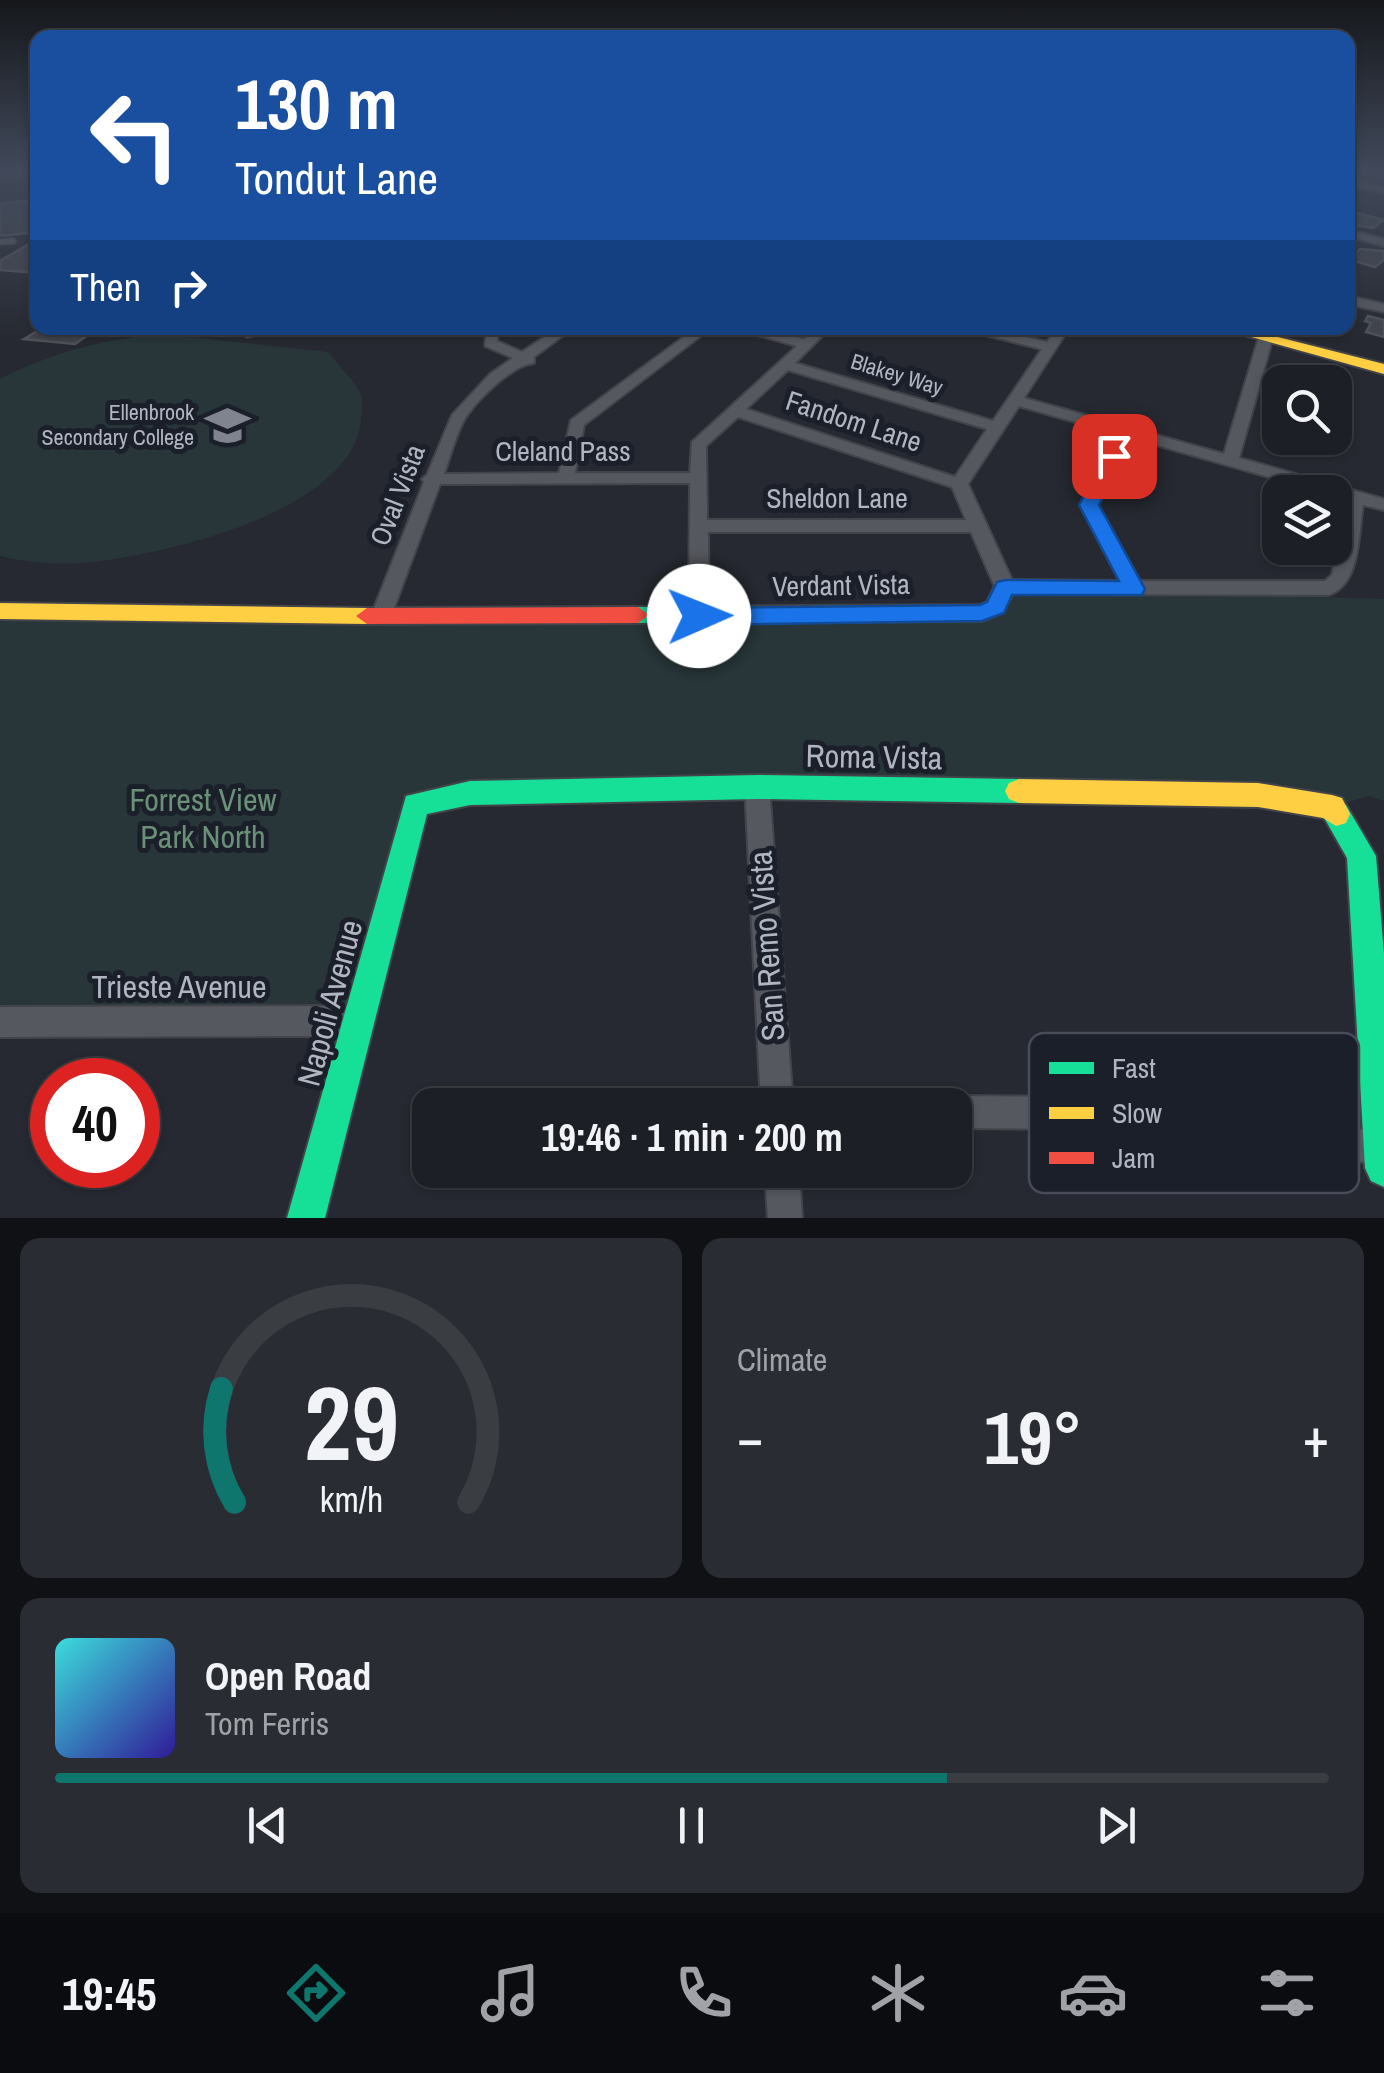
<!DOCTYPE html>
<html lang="en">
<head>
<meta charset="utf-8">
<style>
	body { margin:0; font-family:"Archivo Narrow",sans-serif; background:#292c32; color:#f1f3f6; height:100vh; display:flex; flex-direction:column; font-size:38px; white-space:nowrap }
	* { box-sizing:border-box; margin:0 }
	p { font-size:32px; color:#a0a2a7 }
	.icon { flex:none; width:55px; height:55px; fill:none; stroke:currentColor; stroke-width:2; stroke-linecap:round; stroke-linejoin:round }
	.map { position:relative; height:1218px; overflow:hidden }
	.details { display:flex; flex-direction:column; gap:20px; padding:20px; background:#0f1114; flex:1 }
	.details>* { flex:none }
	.banner { position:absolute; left:30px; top:30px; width:1325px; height:305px; border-radius:20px; box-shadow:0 2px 8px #0004,0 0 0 2px #3a3d42; background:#1a4fa0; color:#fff; overflow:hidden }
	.tools { position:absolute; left:1262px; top:365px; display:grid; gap:20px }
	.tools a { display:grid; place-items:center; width:90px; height:90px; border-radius:20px; background:#1c1f25; box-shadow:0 2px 8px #0004,0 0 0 2px #3a3d42; font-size:50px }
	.speed { position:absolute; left:30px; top:1058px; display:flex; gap:20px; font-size:50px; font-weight:700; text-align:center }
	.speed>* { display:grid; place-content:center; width:130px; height:130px; border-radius:50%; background:#1c1f25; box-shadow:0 2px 8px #0004,0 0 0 2px #3a3d42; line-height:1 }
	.speed .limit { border:15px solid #d22; background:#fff; color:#111 }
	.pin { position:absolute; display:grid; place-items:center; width:85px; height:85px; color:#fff; margin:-42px; border-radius:20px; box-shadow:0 5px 15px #0006 }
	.me { position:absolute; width:110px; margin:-55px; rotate:89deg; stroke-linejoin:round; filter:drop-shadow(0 0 8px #0008) }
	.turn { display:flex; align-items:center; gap:35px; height:210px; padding:0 40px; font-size:45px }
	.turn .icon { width:130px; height:130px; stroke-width:2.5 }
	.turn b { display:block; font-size:70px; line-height:85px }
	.then { display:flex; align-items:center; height:95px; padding:0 40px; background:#0003; gap:20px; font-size:38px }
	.big { font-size:75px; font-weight:700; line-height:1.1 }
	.details .tile { flex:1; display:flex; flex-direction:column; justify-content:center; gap:15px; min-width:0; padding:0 35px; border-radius:20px; background:#292c32 }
	.details .dial { align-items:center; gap:0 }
	.dial svg { height:260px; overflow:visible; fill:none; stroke:#3a3d42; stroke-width:7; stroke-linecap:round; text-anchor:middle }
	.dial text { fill:#f1f3f6; stroke:none }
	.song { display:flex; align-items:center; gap:30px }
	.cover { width:120px; height:120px; border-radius:15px; background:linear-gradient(135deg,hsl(180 70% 55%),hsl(250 70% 35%)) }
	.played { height:10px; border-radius:5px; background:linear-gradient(90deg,#0f766e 70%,#3a3d42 70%) }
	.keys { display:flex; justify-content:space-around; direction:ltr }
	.heat { display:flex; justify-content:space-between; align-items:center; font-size:55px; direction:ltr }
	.details .tiles { flex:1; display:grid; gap:20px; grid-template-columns:1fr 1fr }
	.tile:last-child { grid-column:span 2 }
	.trip { position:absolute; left:412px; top:1088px; width:560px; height:100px; border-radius:20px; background:#1c1f25; box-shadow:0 2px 8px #0004,0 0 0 2px #3a3d42; font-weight:700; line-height:100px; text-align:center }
	.tabs { display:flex; height:160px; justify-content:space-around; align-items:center; background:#0b0c0f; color:#a0a2a7 }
	.tabs .icon { width:70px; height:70px }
	.tabs .on { color:#0f766e }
	.tabs b { font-size:45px; color:#f1f3f6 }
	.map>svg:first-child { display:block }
	.green { fill:#283639 }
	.building { fill:#40434a; stroke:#4e5159; stroke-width:2.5 }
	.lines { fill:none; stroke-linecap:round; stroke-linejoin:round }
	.lane-casing { stroke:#42444a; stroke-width:8 }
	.street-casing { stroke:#42444a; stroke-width:4 }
	.fast-casing { stroke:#42444a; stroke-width:4 }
	.slow-casing { stroke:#42444a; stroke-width:4 }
	.jam-casing { stroke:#42444a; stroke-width:4 }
	.lane { stroke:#56585f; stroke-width:5 }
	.street { fill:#56585f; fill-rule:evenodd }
	.fast { fill:#16e098; fill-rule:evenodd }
	.slow { fill:#ffcf43; fill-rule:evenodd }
	.jam { fill:#f24e42; fill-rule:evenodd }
	.route { fill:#1a73e8; stroke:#114b97; stroke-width:2.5 }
	.labels { text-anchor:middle; stroke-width:10; stroke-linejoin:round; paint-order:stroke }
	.far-street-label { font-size:22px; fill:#b0b5c2; stroke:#1b1f2a }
	.far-poi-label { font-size:22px; fill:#b0b5c2; stroke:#1b1f2a; text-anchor:end }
	.street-label { font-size:28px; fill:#b0b5c2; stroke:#1b1f2a }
	.near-street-label { font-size:32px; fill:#b0b5c2; stroke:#1b1f2a }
	.near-park-label { font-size:32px; fill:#6a9077; stroke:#1b1f2a }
	.key { fill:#1b1f2a; stroke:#484c58; stroke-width:2.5 }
	.key-label { font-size:28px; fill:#b0b5c2 }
</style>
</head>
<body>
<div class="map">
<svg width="1384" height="1218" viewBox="0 0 1384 1218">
	<rect width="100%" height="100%" fill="#262931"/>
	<!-- green -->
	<g class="green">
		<path d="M 163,334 L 328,352 C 338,365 354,380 361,394 C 363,400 362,410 361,417 C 358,510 166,554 91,562 C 61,566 29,563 0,556 L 0,379 C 54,352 103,339 163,334 Z"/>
		<path d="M 1005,587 L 1384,599 L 1384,801 L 1369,796 L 1332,807 L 1258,795 L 416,805 L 359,1021 L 0,1022 L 0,611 L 981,613 Z"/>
	</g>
	<!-- building -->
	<g class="building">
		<path d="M 38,200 L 38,232 L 0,236 L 0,203 Z"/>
		<path d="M 1357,213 L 1384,220 L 1373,228 L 1348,224 Z"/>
		<path d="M 34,241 L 38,242 L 38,273 L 0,270 L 0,261 Z"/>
		<path d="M 1360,249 L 1384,251 L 1384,260 L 1375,267 L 1348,259 Z"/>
		<path d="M 1368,316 L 1384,320 L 1384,337 L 1366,332 L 1371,323 L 1365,321 Z"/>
		<path d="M 42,328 L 98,328 L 75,344 L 24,339 Z"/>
		<path d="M 250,328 L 299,328 L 247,337 Z"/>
	</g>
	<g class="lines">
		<defs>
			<path id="lane" d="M 0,242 L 13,241"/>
			<g id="street">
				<path d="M 1348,178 L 1384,187 L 1384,193 L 1348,184 Z"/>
				<path d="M 1348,230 L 1384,239 L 1384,246 L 1348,236 Z"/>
				<path d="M 1348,296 L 1384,304 L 1384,312 L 1348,304 Z"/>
				<path d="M 487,328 L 499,328 L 497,341 L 522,352 L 558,328 L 573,328 L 534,357 L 534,363 C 512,365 474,402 463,422 C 455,438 450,457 444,474 L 559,473 L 571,420 L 696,328 L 711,328 L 584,425 L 575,473 L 690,473 L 692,442 L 797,346 L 743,331 L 742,328 L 761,328 L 804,339 L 817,328 L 830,328 L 795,363 L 993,421 L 1042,349 L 969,331 L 968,328 L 988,328 L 1047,342 L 1057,328 L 1069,328 L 1024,398 L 1224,454 L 1259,337 L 1266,333 L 1273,337 L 1239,458 L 1384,499 L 1384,510 L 1363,505 C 1358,534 1361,583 1329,595 L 1005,594 L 995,587 L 971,532 L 708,532 L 709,616 L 699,623 L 689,616 L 690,483 L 440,484 L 391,616 L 388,621 L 374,621 L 371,616 L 424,482 L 422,479 L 427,475 L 452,415 L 490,374 L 513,358 L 485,346 ZM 788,370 L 987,429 L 955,477 L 746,409 ZM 1019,406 L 1118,434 L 1080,505 L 1120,581 L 1012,580 L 968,484 ZM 738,417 L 952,487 L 966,520 L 707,520 L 706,446 ZM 1132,438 L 1321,492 L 1335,492 L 1335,497 L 1347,500 L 1332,575 L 1325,581 L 1139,581 L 1098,505 Z"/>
				<path d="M 757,777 L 766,780 L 769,787 L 793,1105 L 761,1105 L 745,787 L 748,780 Z"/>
				<path d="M 359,1006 L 369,1011 L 374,1021 L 369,1031 L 359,1036 L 0,1037 L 0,1007 Z"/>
				<path d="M 955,1096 L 1235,1098 L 1295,1105 L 1384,1138 L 1384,1170 L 1295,1137 L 1235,1130 L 955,1128 L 955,1105 L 942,1105 L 944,1101 Z"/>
				<path d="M 765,1170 L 799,1170 L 802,1218 L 768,1218 Z"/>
			</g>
			<g id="fast">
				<path d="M 1005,579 L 1016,587 C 1007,607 1003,615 982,621 L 638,623 L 627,615 L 638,607 L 980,605 L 987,602 L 997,582 Z"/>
				<path d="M 757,775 L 1019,779 L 1029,783 L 1033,791 L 1029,799 L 1019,803 L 757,799 L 470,805 L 427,814 L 325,1218 L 287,1218 L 406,796 L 470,781 Z"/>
				<path d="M 1336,802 L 1346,805 L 1376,856 L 1384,954 L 1384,1187 L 1371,1181 L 1365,1168 L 1347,858 L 1322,814 L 1326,805 Z"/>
			</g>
			<g id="slow">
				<path d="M 1219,328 L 1243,328 L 1384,364 L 1384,374 Z"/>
				<path d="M 0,603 L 367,608 L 378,616 L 367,624 L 0,619 Z"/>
				<path d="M 1019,779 L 1258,783 L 1332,795 L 1342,798 L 1350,814 L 1346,823 L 1336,826 L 1323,818 L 1258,807 L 1019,803 L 1009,799 L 1005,791 L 1009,783 Z"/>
			</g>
			<path id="jam" d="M 638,607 L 649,615 L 638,623 L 367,624 L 356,616 L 367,608 Z"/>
		</defs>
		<!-- lane casing -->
		<use href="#lane" class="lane-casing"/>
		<!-- street casing -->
		<use href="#street" class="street-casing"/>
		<!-- fast casing -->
		<use href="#fast" class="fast-casing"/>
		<!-- slow casing -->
		<use href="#slow" class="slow-casing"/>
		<!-- jam casing -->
		<use href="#jam" class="jam-casing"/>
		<!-- lane -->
		<use href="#lane" class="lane"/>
		<!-- street -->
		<use href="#street" class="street"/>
		<!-- fast -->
		<use href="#fast" class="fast"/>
		<!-- slow -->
		<use href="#slow" class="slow"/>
		<!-- jam -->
		<use href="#jam" class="jam"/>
	</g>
	<!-- sky -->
	<linearGradient id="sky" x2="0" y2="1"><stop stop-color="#15171b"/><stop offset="0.5" stop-color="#41495a"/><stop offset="1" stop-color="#41495a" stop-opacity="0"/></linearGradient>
	<rect width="1384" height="342" fill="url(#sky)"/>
	<!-- route -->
	<path class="route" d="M 1114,451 L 1124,456 L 1099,505 L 1145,589 L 1142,595 L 1012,595 L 1004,613 L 982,621 L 699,625 L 688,616 L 699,608 L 980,605 L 987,602 L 997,582 L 1005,580 L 1119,581 L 1079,505 L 1105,456 Z"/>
	<!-- icons -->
	<defs>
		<symbol id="school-bare" viewBox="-9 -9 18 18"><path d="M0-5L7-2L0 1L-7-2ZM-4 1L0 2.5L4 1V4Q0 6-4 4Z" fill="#80848f" stroke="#1b1f2a" stroke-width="2.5" paint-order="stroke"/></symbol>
	</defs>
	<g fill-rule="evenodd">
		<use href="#school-bare" x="196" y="394" width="63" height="63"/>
	</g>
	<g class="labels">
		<!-- far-street labels -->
		<g class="far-street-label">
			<text transform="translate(897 374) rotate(17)" y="8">Blakey Way</text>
		</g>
		<!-- far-poi labels -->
		<g class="far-poi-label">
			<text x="194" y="420">Ellenbrook<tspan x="194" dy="25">Secondary College</tspan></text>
		</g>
		<!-- street labels -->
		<g class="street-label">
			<text transform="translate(854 421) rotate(18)" y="10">Fandom Lane</text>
			<text x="563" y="461">Cleland Pass</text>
			<text transform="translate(397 495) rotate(-69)" y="10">Oval Vista</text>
			<text x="837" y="508">Sheldon Lane</text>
			<text transform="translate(841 585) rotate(-1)" y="10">Verdant Vista</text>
		</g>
		<!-- near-street labels -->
		<g class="near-street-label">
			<text transform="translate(874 757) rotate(1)" y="11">Roma Vista</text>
			<text transform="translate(767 946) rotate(-94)" y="11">San Remo Vista</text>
			<text x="179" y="998">Trieste Avenue</text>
			<text transform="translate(330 1003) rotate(-75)" y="11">Napoli Avenue</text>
		</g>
		<!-- near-park labels -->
		<g class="near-park-label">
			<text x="203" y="811">Forrest View<tspan x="203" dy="37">Park North</tspan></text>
		</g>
	</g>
	<!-- legend -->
	<rect x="1029" y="1033" width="330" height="160" rx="15" class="key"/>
	<rect x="1049" y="1062" width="45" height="12" fill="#16e098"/>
	<rect x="1049" y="1107" width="45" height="12" fill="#ffcf43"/>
	<rect x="1049" y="1152" width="45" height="12" fill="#f24e42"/>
	<g class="key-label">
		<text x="1112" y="1078">Fast</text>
		<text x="1112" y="1123">Slow</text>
		<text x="1112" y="1168">Jam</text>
	</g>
</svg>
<div class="tools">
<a><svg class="icon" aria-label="search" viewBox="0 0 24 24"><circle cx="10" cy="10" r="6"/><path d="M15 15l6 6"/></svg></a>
<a><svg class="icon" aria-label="layers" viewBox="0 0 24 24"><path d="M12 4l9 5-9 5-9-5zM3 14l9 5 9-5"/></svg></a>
</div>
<div class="speed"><div class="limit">40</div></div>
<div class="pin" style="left:1114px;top:456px;background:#d93025"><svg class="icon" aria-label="arrive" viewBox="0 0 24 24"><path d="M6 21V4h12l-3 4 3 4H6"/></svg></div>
<svg class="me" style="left:699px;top:616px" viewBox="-20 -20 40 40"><circle r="19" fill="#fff"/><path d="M0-13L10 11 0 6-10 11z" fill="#1a73e8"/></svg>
<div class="trip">19:46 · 1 min · 200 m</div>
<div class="banner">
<div class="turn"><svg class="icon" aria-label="left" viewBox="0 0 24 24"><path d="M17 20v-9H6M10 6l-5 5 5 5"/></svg><div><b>130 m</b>Tondut Lane</div></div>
<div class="then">Then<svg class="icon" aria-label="right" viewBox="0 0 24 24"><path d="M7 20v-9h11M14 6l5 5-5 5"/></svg></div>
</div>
</div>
<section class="details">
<div class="tiles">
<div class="tile dial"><svg viewBox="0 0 100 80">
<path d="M14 69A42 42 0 1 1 86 69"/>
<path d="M14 69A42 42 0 0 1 10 34" stroke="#0f766e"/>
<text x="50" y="56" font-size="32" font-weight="700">29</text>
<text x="50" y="72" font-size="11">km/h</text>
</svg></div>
<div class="tile"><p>Climate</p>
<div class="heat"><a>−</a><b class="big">19°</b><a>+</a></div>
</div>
<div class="tile">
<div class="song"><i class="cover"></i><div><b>Open Road</b><p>Tom Ferris</p></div></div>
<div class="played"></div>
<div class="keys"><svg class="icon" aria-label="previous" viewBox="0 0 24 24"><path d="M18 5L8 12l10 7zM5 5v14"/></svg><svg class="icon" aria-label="pause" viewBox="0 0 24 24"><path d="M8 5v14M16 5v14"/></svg><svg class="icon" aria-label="next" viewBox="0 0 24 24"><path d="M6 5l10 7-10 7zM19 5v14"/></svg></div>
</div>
</div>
</section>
<nav class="tabs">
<b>19:45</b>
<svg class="icon on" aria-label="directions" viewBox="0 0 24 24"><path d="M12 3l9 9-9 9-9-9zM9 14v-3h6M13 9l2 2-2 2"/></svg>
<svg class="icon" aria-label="music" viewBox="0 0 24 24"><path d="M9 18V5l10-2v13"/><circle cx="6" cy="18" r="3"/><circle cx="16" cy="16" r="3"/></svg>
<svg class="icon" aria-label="phone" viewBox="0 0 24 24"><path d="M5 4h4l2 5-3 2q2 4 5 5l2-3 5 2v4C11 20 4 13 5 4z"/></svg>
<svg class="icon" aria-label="climate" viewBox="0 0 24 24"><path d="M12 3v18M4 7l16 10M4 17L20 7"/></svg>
<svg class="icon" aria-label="car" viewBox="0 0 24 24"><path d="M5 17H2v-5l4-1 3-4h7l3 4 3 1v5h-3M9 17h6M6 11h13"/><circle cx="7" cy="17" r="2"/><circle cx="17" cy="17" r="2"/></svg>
<svg class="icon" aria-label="filters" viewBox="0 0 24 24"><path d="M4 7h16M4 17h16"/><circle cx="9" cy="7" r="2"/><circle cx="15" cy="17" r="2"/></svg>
</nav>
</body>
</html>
